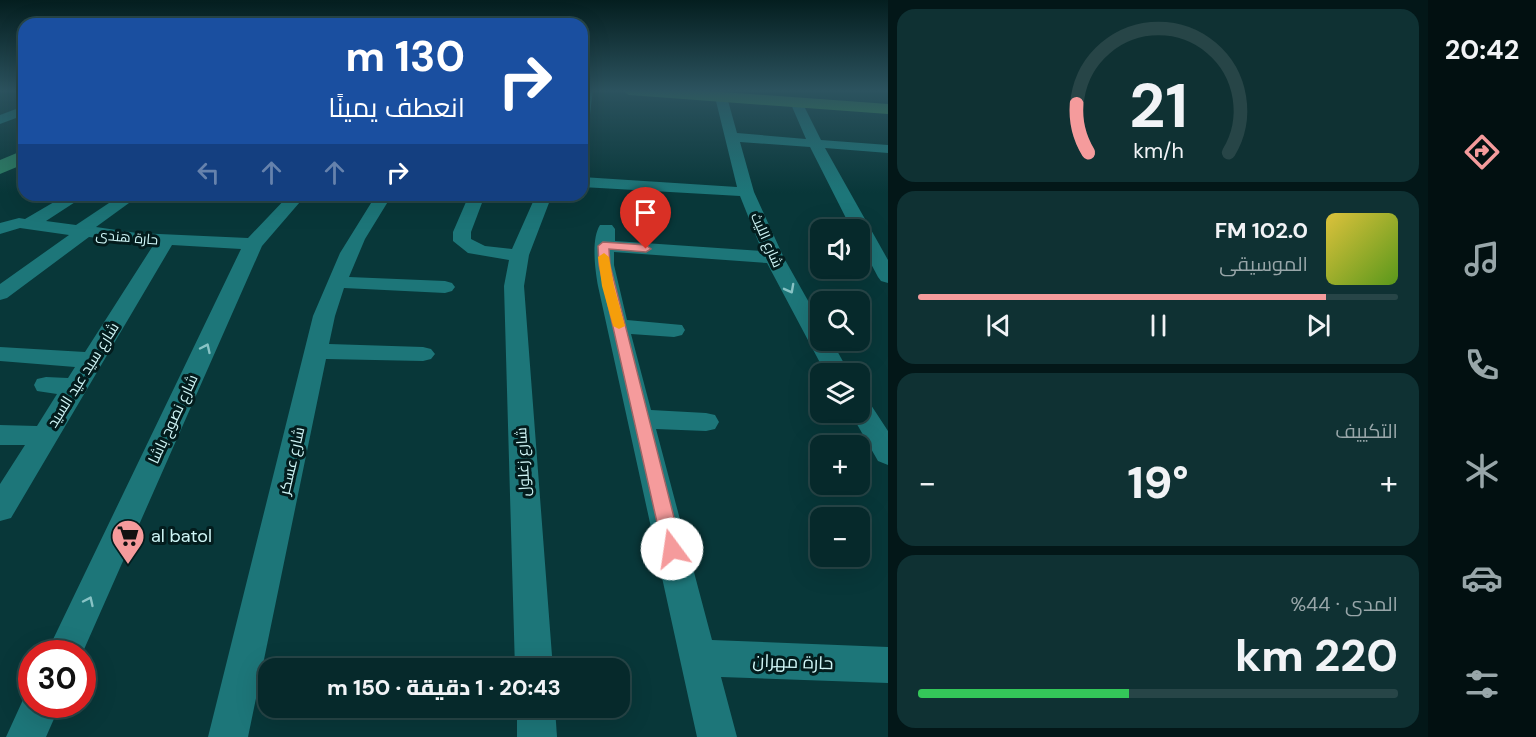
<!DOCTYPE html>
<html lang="ar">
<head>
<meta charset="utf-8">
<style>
	body { margin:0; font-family:"DM Sans",Cairo,sans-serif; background:#0f3133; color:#f1f3f6; direction:rtl; height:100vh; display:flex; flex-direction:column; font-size:22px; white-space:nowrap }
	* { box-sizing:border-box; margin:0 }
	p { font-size:20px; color:#98a6a9 }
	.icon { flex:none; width:33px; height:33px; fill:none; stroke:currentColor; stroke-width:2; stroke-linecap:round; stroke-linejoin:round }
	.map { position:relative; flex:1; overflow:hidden; direction:ltr }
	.sheet { display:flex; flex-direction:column; gap:9px; padding:9px; background:#031718; width:540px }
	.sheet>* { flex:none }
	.banner { position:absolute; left:18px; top:18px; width:570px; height:183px; border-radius:18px; box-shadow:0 6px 24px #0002,0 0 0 2px #274547; direction:rtl; background:#1a4fa0; color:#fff; overflow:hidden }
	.fabs { position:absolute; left:810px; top:219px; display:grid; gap:12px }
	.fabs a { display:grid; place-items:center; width:60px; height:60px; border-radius:12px; background:#06292b; box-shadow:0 6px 24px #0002,0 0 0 2px #274547; font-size:30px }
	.speed { position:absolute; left:18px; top:640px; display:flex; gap:12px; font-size:30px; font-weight:700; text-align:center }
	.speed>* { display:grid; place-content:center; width:78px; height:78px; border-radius:50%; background:#06292b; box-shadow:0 6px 24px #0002,0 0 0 2px #274547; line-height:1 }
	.speed .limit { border:9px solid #d22; background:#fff; color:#111 }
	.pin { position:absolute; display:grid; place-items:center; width:51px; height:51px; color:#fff; margin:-62px -26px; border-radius:50% 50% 50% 0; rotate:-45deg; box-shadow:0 0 6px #0007 }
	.pin .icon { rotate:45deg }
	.me { position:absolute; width:66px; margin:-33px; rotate:346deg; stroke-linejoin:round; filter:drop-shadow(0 0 4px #0008) }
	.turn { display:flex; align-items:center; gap:21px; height:126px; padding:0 24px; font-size:27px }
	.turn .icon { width:78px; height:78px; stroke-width:2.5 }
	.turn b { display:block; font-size:42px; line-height:51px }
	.lanes { display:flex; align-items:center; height:57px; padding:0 24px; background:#0003; justify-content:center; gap:30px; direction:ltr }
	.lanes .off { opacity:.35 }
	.big { font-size:45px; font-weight:800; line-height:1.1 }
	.sheet .widget { flex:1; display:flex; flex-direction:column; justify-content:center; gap:9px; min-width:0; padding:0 21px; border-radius:18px; background:#0f3133 }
	.sheet .dial { align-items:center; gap:0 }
	.dial svg { height:156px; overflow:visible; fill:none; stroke:#274547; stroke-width:7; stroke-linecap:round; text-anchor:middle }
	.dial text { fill:#f1f3f6; stroke:none }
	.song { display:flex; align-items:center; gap:18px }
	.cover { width:72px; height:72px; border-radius:9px; background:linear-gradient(135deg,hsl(50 70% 55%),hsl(90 70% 35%)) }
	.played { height:6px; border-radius:3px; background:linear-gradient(90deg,#f59b9c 85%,#274547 85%) }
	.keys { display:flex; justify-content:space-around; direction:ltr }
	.heat { display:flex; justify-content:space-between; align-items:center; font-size:33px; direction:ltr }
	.charge { height:9px; border-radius:4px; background:linear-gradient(90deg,#34c759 44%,#274547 0) }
	.trip { position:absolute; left:258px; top:658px; width:372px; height:60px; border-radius:18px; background:#06292b; box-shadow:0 6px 24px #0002,0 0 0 2px #274547; font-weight:800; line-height:60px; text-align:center; direction:rtl }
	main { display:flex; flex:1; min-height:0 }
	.tab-bar { display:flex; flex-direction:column; width:108px; justify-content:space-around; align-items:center; background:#021011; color:#98a6a9 }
	.tab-bar .icon { width:42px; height:42px }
	.tab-bar .on { color:#f59b9c }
	.tab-bar b { font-size:27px; color:#f1f3f6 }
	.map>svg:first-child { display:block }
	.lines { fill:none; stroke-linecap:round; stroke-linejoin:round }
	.street { fill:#1d7679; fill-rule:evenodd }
	.secondary { fill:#2c8164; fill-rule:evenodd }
	.primary { fill:#3b8d50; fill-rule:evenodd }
	.oneway { stroke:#88c3c5 }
	.route { fill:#f59b9c; stroke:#9f6565; stroke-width:1.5 }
	.slow { fill:#f59e0b }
	.labels { text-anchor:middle; stroke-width:6; stroke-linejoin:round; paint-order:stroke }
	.far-street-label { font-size:14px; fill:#d0f6f7; stroke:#031c1d }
	.street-label { font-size:15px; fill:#d0f6f7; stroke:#031c1d }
	.near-poi-label { font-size:18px; fill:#d0f6f7; stroke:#031c1d; text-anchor:start }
	.near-street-label { font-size:18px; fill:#d0f6f7; stroke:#031c1d }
</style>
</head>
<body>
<main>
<nav class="tab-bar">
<b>20:42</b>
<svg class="icon on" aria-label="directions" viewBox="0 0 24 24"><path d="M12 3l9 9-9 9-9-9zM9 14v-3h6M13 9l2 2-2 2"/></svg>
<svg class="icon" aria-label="music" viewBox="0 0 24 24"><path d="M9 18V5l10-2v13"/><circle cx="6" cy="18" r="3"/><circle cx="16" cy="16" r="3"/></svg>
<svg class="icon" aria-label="phone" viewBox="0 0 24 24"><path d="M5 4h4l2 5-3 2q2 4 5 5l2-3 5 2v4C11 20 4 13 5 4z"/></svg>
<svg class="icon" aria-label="climate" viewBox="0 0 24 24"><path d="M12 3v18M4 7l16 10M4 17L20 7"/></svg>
<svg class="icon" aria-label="car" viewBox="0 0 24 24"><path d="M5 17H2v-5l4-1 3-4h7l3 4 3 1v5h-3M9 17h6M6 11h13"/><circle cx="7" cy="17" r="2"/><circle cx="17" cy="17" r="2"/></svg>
<svg class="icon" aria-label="filters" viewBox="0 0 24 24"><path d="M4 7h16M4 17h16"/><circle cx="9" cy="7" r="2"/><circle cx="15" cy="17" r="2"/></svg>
</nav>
<section class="sheet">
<div class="widget dial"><svg viewBox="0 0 100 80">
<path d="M14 69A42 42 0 1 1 86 69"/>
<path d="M14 69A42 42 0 0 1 8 44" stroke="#f59b9c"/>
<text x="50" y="56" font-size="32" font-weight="700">21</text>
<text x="50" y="72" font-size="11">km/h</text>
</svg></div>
<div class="widget">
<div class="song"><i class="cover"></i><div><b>102.0 FM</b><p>الموسيقى</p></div></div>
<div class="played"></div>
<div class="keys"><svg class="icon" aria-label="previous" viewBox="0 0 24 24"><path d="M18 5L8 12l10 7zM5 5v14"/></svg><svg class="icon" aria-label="pause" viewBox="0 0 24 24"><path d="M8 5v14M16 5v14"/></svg><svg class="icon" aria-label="next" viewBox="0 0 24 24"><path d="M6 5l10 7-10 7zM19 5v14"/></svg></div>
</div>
<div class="widget"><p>التكييف</p>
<div class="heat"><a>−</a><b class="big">19°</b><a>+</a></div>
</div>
<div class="widget"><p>المدى · 44%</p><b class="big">220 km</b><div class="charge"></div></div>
</section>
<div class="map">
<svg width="888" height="737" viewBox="0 0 888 737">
	<rect width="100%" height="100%" fill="#083739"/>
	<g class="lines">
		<!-- street -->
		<g class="street">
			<path d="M 582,90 L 593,90 L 589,122 L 582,126 Z"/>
			<path d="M 721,93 L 727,97 L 737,133 L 806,139 L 790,102 L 796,98 L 802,102 L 821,140 L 888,145 L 888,153 L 825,148 L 888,260 L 888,283 L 881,281 L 878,277 L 860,243 L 860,230 L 852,230 L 810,147 L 740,142 L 754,192 L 784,258 L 820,322 L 820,340 L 831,340 L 850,374 L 826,374 L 767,263 L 614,252 L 614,265 L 627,320 L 682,325 L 685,330 L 682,335 L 674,337 L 631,334 L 651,410 L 706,413 L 715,415 L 719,422 L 715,429 L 706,431 L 656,429 L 712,640 L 888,647 L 888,683 L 721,677 L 737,737 L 697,737 L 598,286 C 595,269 591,239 600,225 L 612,225 L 615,229 L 615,241 L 762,251 L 740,196 L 582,187 L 582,177 L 737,187 L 715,97 Z"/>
			<path d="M 24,106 L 24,115 L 0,124 L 0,115 Z"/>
			<path d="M 66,195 L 86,195 L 46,221 L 76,225 L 121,195 L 140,195 L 96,227 L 137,233 L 248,238 L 289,195 L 306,195 L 262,246 L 82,654 L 46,654 L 241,249 L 172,245 L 11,518 L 0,521 L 0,484 L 25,445 L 0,445 L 0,425 L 37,426 L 57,394 L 37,391 L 34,385 L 37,379 L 46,377 L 68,378 L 75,367 L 0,361 L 0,347 L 85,352 L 154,244 L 89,237 L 7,298 L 0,300 L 0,284 L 69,235 L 20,228 L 0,234 L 0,223 L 19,218 L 25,219 Z"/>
			<path d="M 376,195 L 392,195 L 365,239 L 349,277 L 445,281 L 452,283 L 455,287 L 452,291 L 445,293 L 344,288 L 335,316 L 329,344 L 423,347 L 431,349 L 435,354 L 431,359 L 423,361 L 326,359 L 248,737 L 208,737 L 313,316 L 340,253 Z"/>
			<path d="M 469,195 L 485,195 L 471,232 L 471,239 L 485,246 L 512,249 L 536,195 L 552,195 L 529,255 L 524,286 L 553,669 L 515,669 L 504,286 L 509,260 L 468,253 L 453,241 L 453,232 Z"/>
			<path d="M 860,399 L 869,402 L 888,431 L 888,465 L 878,461 L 850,412 L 860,412 Z"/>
			<path d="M 32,690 L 32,705 L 60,705 L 46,737 L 6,737 L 27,691 Z"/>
			<path d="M 517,708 L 555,708 L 557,737 L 517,737 Z"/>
		</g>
		<!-- secondary -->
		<path class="secondary" d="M 24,150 L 24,164 L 0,174 L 0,160 Z"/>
		<!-- primary -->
		<path class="primary" d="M 621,90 L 696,90 L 888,104 L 888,114 L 629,95 Z"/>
	</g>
	<!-- one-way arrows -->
	<defs><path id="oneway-chevron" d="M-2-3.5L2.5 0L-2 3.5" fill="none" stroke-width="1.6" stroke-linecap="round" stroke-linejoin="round" transform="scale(1.5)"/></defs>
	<g class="oneway">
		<use href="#oneway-chevron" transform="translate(790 289) rotate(62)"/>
		<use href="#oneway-chevron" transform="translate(206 348) rotate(-65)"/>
		<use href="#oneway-chevron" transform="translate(89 601) rotate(-65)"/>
	</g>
	<!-- sky -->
	<linearGradient id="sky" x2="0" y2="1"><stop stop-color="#041e1f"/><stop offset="0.47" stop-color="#2c535f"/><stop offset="1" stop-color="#2c535f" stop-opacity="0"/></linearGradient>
	<rect width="888" height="193" fill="url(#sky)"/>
	<!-- route -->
	<path class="route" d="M 603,242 L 646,245 L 651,249 L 646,252 L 609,249 L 610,265 L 682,549 L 679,555 L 672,557 L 666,555 L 663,549 L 599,265 L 598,246 Z"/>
	<!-- slow -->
	<path class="slow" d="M 604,253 L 609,257 L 614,286 L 625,326 L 619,329 L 613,326 L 602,286 L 598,257 Z"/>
	<!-- icons -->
	<defs>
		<symbol id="supermarket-pin" viewBox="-11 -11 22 30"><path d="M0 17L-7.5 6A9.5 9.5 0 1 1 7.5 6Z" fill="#f59b9c" stroke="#031c1d"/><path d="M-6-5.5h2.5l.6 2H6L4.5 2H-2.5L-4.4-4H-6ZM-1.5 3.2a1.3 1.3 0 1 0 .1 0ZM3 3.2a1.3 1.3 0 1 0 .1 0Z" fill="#111"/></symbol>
	</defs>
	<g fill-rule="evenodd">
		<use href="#supermarket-pin" x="109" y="517" width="38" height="52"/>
	</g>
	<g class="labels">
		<!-- far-street labels -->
		<g class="far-street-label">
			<text transform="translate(127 237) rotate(5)" y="5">حارة هندى</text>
			<text transform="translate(767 240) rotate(66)" y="5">شارع الليث</text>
		</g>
		<!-- street labels -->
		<g class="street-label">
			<text transform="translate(83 375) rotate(-58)" y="5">شارع سيد عيد السيد</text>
			<text transform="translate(173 419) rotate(-65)" y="5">شارع نصوح باشا</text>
			<text transform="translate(292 461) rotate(-77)" y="5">شارع عسكر</text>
			<text transform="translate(523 462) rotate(-93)" y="5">شارع زغلول</text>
		</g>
		<!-- near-poi labels -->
		<g class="near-poi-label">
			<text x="151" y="542">al batol</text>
		</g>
		<!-- near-street labels -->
		<g class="near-street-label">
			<text transform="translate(793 662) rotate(2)" y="6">حارة مهران</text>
		</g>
	</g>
</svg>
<div class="fabs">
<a><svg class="icon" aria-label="sound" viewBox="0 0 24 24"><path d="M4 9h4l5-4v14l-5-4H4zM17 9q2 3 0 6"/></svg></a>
<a><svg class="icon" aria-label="search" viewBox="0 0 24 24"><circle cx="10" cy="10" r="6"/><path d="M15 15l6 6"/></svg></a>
<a><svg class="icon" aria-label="layers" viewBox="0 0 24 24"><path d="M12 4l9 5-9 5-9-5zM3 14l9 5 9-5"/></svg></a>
<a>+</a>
<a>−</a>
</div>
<div class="speed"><div class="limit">30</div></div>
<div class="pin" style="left:646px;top:249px;background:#d93025"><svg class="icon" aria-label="arrive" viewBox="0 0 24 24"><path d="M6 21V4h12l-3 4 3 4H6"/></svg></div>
<svg class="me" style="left:672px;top:549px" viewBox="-20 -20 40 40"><circle r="19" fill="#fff"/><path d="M0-13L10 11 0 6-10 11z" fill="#f59b9c"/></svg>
<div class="trip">20:43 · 1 دقيقة · 150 m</div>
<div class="banner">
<div class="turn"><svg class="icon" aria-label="right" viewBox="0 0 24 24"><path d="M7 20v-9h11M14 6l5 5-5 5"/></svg><div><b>130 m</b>انعطف يمينًا</div></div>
<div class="lanes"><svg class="icon off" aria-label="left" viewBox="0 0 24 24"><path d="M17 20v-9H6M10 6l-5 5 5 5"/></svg><svg class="icon off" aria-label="ahead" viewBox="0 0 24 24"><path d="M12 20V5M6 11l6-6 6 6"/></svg><svg class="icon off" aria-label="ahead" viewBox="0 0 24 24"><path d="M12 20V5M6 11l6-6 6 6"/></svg><svg class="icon" aria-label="right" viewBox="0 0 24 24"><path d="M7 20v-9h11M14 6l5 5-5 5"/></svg></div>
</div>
</div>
</main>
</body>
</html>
